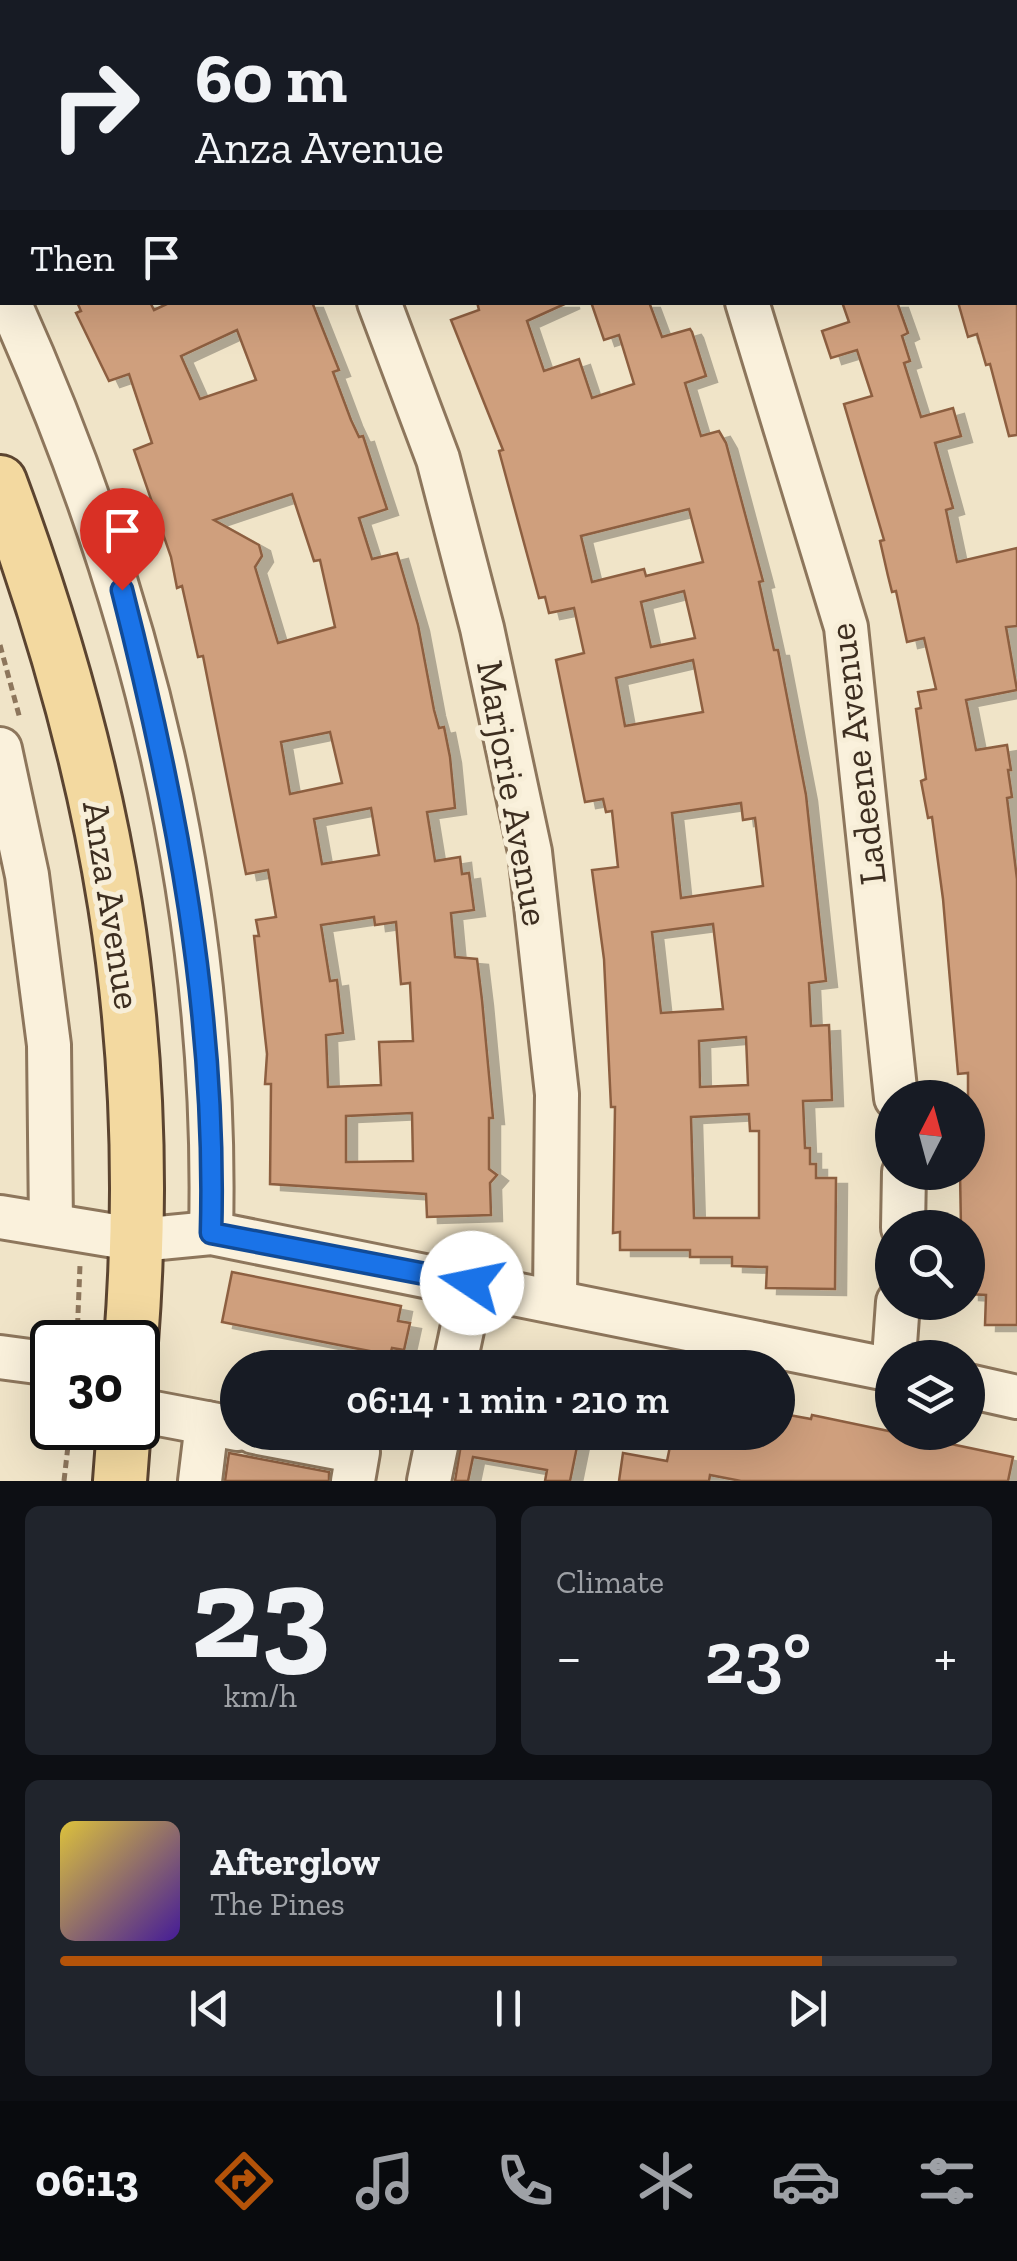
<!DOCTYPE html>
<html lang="en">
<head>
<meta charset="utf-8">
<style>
	body { margin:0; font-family:"Zilla Slab",serif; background:#20242c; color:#f1f3f6; height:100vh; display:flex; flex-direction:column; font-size:38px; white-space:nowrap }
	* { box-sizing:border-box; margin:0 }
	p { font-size:32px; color:#9ea1a6 }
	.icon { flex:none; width:55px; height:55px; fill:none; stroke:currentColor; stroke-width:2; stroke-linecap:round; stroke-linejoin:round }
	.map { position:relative; height:1481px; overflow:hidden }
	.panel { display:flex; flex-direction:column; gap:25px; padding:25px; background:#0d0f14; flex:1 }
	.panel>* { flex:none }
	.guide { position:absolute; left:0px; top:0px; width:1018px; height:305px; box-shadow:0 10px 40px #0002; background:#171b24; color:#f1f3f6; overflow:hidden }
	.needle { width:65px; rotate:6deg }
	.fabs { position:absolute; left:875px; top:1080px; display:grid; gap:20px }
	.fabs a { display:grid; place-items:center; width:110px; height:110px; border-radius:50%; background:#171b24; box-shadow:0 10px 40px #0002; font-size:50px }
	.speed { position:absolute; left:30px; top:1320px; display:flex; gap:20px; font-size:50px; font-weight:700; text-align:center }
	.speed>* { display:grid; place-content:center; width:130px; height:130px; border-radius:50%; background:#171b24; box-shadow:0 10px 40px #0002; line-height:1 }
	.speed .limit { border:5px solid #111; border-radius:15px; background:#fff; color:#111 }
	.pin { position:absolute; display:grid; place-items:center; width:85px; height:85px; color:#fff; margin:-102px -42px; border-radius:50% 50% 50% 0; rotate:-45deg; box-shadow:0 0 10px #0007 }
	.pin .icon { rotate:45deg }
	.me { position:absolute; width:110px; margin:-55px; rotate:281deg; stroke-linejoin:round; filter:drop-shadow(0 0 8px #0008) }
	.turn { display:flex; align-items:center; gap:35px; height:210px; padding:0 30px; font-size:45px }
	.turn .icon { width:130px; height:130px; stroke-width:2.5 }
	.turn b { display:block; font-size:70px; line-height:85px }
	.then { display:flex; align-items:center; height:95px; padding:0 30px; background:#0003; gap:20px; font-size:38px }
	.big { font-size:75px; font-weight:600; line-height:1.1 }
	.panel .widget { flex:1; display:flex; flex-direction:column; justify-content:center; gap:15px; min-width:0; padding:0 35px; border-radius:15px; background:#20242c }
	.panel .dial { align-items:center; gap:0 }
	.dial b { font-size:130px; line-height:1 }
	.song { display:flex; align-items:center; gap:30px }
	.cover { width:120px; height:120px; border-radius:15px; background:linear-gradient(135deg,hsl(50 70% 55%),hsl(260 70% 35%)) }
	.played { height:10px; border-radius:5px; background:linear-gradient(90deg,#b45309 85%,#363941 85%) }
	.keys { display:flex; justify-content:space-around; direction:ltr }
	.heat { display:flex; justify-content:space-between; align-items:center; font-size:55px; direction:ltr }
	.panel .tiles { flex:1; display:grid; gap:25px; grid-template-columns:1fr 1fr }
	.widget:last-child { grid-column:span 2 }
	.trip { position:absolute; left:220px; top:1350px; width:575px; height:100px; border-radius:50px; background:#171b24; box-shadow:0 10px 40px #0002; font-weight:600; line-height:100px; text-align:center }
	.tab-bar { display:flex; height:160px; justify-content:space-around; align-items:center; background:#090b0e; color:#9ea1a6 }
	.tab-bar .icon { width:70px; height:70px }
	.tab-bar .selected { color:#b45309 }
	.tab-bar b { font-size:45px; color:#f1f3f6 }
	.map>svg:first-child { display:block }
	.building { fill:#cf9f7d; stroke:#8d5f41; stroke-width:2.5; fill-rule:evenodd; filter:url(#shadow) }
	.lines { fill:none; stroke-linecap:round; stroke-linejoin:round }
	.minor-casing { stroke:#8d765c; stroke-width:48 }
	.major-casing { stroke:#5b4430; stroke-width:58 }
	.path { stroke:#8d765c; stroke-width:5; stroke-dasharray:8 5; stroke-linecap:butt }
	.minor { stroke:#faf1dc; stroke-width:42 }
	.major { stroke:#f3d9a0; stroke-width:52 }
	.route-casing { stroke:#114b97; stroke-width:25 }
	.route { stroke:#1a73e8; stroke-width:18 }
	.labels { text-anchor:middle; stroke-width:10; stroke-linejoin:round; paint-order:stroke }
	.street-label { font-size:38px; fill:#3d2e20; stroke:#f7eed8 }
</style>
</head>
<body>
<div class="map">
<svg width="1017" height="1481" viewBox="0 0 1017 1481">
	<defs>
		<filter id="shadow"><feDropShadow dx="11" dy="6" stdDeviation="0" flood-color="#0004"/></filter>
	</defs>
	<rect width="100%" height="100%" fill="#f0e4c8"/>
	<!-- building -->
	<g class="building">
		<path d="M 77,302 L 150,302 L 154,310 L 171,302 L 312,302 L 339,370 L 333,372 L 351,420 L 359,437 L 363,436 L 387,509 L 359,518 L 372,559 L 397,553 L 418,625 L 434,710 L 439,728 L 444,727 L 450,757 L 455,808 L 427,812 L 435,861 L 460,857 L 462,874 L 469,873 L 474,910 L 451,913 L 455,957 L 477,959 L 482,1000 L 493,1118 L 489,1118 L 489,1169 L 497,1175 L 490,1183 L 491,1215 L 427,1217 L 426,1194 L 270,1184 L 271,1084 L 265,1084 L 267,1054 L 254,936 L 259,936 L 256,920 L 276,917 L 268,870 L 246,874 L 203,656 L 198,657 L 182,586 L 177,588 L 171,557 L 134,450 L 152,443 L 129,374 L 109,381 L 76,313 L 81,311 ZM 237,330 L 256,380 L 200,399 L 181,356 ZM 292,494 L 314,561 L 320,560 L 335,627 L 278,643 L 255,567 L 262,556 L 259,545 L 214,520 ZM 330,732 L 342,783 L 290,794 L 281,742 ZM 371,808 L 379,855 L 322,864 L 314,819 ZM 374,917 L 375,925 L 396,922 L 401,984 L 410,983 L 413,1041 L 379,1042 L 381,1085 L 328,1087 L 326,1035 L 343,1033 L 337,980 L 330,981 L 321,925 ZM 412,1113 L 413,1161 L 346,1162 L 346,1116 Z"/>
		<path d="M 477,302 L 569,302 L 527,321 L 544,371 L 579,359 L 592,398 L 634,384 L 619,335 L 604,340 L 591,302 L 649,302 L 662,337 L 690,329 L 692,332 L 706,376 L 685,383 L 701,436 L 719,431 L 726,443 L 763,581 L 759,582 L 774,650 L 778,650 L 806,795 L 826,981 L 809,983 L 811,1026 L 829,1025 L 832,1100 L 803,1101 L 805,1148 L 810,1148 L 810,1164 L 816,1164 L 816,1178 L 836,1178 L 835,1289 L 766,1288 L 767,1267 L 732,1266 L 732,1257 L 690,1257 L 690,1250 L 620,1250 L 620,1232 L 613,1233 L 615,1107 L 611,1107 L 604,959 L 592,870 L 618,867 L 612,811 L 606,812 L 603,799 L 585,802 L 556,660 L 584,653 L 574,608 L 549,613 L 545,597 L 539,598 L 499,451 L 503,450 L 451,320 L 479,310 ZM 689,509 L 703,562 L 646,576 L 644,569 L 592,582 L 581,536 ZM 684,591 L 695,638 L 651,647 L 641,602 ZM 693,660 L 703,712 L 625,726 L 616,678 ZM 741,803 L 743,820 L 755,818 L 763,886 L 681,898 L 672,813 ZM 713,924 L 723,1009 L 661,1013 L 652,932 ZM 746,1037 L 748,1085 L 700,1087 L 699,1041 ZM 749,1114 L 750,1131 L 759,1131 L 759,1218 L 694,1218 L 691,1117 Z"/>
		<path d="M 842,302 L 897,302 L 908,333 L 902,336 L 910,361 L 904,363 L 921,417 L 953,408 L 961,436 L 935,443 L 953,508 L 946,510 L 957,562 L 1017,548 L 1017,626 L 1006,627 L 1017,690 L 966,700 L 976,750 L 1007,745 L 1011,770 L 1008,770 L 1012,797 L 1007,798 L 1017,879 L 1017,1325 L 985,1325 L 986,1295 L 968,1294 L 968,1228 L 961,1228 L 960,1172 L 968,1172 L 968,1073 L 958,1074 L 943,899 L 932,817 L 928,818 L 921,781 L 926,779 L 916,709 L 921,708 L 918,692 L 936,689 L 924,638 L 907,642 L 896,591 L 892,592 L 888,576 L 880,541 L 884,540 L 844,404 L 872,396 L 857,350 L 831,358 L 822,331 L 849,322 Z"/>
		<path d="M 958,302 L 1017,302 L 1017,435 L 1009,436 L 990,364 L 986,365 L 977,334 L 968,337 Z"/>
		<path d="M 232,1272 L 401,1306 L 398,1321 L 410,1323 L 404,1350 L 392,1348 L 390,1355 L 222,1322 Z"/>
		<path d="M 778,1413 L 811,1419 L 812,1415 L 1013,1457 L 1008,1481 L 741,1481 L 710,1475 L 709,1481 L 619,1481 L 623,1453 L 667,1461 L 673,1432 L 778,1432 Z"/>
		<path d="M 463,1432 L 580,1432 L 570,1481 L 545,1481 L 547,1470 L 473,1457 L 468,1481 L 455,1481 Z"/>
		<path d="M 229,1453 L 329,1472 L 329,1481 L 225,1481 Z"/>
	</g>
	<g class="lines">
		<defs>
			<g id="minor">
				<path d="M 254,0 L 255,2"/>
				<path d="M 638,0 L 639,2"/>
				<path d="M 1015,17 L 1017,22"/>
				<path d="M 9,302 C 141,595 219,910 211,1233"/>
				<path d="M 379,302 L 438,459 L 482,628 L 530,852 L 557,1094 L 555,1299"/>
				<path d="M 747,302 L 846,627 L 896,1098"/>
				<path d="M 0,749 L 27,875 L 49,1045 L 51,1225"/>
				<path d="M 0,1217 L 139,1240 L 211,1233 L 892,1370"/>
				<path d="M 903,1228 L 904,1172"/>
				<path d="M 0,1357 L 52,1364"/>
				<path d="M 894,1358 L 898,1302"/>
				<path d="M 454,1368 L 472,1283"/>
				<path d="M 968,1386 L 1017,1397"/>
				<path d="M 138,1410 L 238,1429"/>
				<path d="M 254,1432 L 358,1452 L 353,1481"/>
				<path d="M 200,1481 L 207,1423"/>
				<path d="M 429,1481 L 439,1432"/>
			</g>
			<g id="major">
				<path d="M 0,482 C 108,773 155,1032 131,1342"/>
				<path d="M 120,1481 L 124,1428"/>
			</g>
		</defs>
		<!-- minor casing -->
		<use href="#minor" class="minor-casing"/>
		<!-- major casing -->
		<use href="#major" class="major-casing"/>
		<!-- path -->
		<g class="path">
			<path d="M 0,645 L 20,719"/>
			<path d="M 77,1339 L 80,1265"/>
			<path d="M 64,1481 L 70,1428"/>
		</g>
		<!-- minor -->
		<use href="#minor" class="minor"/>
		<!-- major -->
		<use href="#major" class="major"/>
	</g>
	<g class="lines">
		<defs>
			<path id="route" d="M 122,590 C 176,802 217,1012 211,1233 L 472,1283"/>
		</defs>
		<!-- route casing -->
		<use href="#route" class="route-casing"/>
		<!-- route -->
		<use href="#route" class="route"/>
	</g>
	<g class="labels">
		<!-- street labels -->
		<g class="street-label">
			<text transform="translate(857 754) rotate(-97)" y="13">Ladeene Avenue</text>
			<text transform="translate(513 793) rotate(80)" y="13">Marjorie Avenue</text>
			<text transform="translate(112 905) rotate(81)" y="13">Anza Avenue</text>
		</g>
	</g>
</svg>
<div class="fabs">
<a><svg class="needle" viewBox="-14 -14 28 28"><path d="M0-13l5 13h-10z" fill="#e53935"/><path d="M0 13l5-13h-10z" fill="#9ea1a6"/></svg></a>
<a><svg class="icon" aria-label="search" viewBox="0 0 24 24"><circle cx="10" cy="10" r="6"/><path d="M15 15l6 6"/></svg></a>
<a><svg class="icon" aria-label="layers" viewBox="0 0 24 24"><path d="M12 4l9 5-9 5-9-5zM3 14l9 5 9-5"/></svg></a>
</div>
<div class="speed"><div class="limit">30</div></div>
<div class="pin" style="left:122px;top:590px;background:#d93025"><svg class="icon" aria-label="arrive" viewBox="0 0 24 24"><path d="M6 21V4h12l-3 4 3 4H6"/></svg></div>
<svg class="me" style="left:472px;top:1283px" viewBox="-20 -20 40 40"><circle r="19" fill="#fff"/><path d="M0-13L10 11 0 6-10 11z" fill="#1a73e8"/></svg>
<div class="trip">06:14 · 1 min · 210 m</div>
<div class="guide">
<div class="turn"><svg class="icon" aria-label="right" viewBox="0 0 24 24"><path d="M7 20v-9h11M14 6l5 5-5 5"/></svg><div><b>60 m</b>Anza Avenue</div></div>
<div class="then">Then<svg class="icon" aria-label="arrive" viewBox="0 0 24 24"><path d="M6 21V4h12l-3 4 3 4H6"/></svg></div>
</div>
</div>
<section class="panel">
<div class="tiles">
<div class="widget dial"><b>23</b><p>km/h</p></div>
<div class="widget"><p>Climate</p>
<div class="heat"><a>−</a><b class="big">23°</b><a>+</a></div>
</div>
<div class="widget">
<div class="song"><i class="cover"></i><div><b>Afterglow</b><p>The Pines</p></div></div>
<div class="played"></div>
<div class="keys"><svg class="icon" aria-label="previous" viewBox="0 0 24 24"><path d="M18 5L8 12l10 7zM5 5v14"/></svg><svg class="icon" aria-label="pause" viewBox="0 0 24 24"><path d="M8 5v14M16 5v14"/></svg><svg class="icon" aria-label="next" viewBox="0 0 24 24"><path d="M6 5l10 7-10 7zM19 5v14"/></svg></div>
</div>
</div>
</section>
<nav class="tab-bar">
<b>06:13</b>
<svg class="icon selected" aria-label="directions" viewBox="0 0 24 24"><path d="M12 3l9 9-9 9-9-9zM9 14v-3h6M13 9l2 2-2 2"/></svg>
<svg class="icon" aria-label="music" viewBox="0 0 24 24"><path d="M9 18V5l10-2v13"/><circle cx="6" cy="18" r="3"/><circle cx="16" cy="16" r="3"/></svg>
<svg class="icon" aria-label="phone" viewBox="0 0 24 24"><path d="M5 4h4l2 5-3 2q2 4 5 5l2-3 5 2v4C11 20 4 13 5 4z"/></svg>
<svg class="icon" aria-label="climate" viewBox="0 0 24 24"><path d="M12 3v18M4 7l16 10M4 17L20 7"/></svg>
<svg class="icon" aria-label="car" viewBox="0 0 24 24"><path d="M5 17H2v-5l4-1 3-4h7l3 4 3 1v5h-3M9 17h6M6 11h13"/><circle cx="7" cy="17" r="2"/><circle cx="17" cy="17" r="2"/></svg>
<svg class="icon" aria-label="filters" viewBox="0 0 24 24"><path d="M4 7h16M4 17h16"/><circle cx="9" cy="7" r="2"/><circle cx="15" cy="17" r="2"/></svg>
</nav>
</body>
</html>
